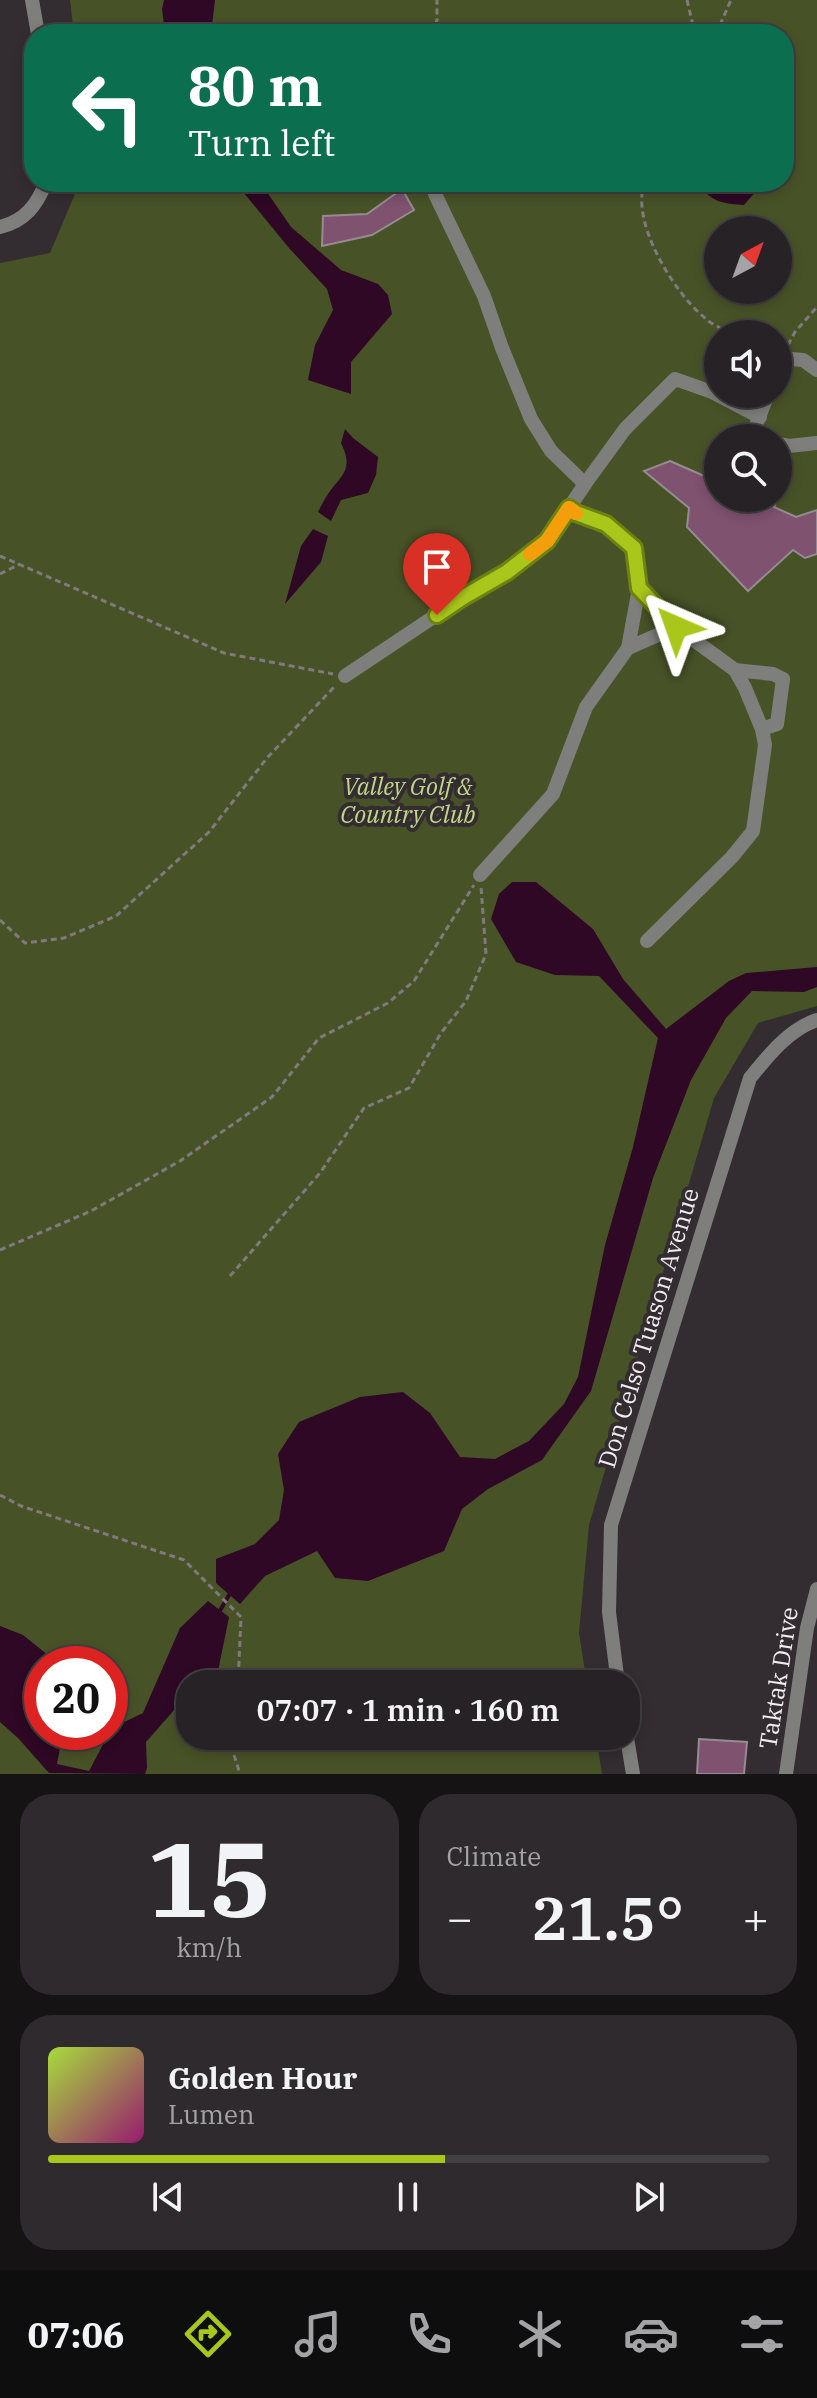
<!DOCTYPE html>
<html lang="en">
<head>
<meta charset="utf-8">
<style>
	body { margin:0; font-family:"IBM Plex Serif",serif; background:#2e2a2d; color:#f1f3f6; height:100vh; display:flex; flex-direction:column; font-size:30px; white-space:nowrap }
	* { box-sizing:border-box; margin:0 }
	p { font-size:26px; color:#a4a4a7 }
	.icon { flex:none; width:44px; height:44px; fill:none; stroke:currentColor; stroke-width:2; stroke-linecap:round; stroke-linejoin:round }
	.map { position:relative; height:1774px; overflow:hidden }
	.sheet { display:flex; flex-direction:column; gap:20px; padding:20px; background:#151314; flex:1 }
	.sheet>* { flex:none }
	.hud { position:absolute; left:24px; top:24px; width:770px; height:168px; border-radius:32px; box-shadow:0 4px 12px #0003,0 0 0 2px #423f42; background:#0b6e4f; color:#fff; overflow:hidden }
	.needle { width:52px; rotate:41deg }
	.buttons { position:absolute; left:704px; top:216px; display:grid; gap:16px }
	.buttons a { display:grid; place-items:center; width:88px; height:88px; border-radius:50%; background:#262225; box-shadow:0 4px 12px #0003,0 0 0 2px #423f42; font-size:40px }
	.speed { position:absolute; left:24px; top:1646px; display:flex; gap:16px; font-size:40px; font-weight:700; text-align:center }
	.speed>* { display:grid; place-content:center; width:104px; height:104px; border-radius:50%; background:#262225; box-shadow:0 4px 12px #0003,0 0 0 2px #423f42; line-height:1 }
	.speed .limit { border:12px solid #d22; background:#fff; color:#111 }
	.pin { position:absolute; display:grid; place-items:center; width:68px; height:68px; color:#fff; margin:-82px -34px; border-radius:50% 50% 50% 0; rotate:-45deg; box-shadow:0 0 8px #0007 }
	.pin .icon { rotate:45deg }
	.me { position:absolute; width:88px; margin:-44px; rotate:317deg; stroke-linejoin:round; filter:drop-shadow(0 0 6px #0008) }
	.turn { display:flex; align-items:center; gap:28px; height:168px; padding:0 32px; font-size:36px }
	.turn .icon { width:104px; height:104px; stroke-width:2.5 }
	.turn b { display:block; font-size:56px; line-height:68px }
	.big { font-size:60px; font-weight:600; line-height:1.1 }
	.sheet .card { flex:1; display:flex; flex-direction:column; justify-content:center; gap:12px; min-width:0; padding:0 28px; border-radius:32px; background:#2e2a2d }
	.sheet .dial { align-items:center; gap:0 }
	.dial b { font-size:104px; line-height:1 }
	.song { display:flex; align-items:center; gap:24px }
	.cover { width:96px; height:96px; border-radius:12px; background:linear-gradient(135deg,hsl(80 70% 55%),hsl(320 70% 35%)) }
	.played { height:8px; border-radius:4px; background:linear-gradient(90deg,#a9c71a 55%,#423f42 55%) }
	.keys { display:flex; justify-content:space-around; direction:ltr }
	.heat { display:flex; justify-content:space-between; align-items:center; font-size:44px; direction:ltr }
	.sheet .tiles { flex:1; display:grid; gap:20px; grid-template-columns:1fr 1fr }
	.card:last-child { grid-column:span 2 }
	.trip { position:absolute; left:176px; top:1670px; width:464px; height:80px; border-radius:32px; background:#262225; box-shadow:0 4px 12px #0003,0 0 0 2px #423f42; font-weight:600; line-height:80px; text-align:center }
	.tabs { display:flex; height:128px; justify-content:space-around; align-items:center; background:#0f0e0f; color:#a4a4a7 }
	.tabs .icon { width:56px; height:56px }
	.tabs .on { color:#a9c71a }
	.tabs b { font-size:36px; color:#f1f3f6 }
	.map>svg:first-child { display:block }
	.green { fill:#485227; fill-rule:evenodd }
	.water { fill:#2e0824 }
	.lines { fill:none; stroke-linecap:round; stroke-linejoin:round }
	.stream { stroke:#2e0824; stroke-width:4 }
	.building { fill:#7f5270; stroke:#948c91; stroke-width:2 }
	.path { stroke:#807a7e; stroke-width:3; stroke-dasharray:6 4; stroke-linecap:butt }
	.minor { stroke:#7e7f7c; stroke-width:14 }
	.route-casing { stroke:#6e8111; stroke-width:20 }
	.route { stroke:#a9c71a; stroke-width:14 }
	.slow { stroke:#f59e0b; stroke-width:14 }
	.labels { text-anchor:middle; stroke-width:8; stroke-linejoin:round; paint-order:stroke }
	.park-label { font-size:24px; font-style:italic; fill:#c2d688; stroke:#332d31 }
	.street-label { font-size:24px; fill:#f2edf0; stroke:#332d31 }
</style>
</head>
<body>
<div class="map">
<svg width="817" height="1774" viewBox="0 0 817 1774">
	<rect width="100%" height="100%" fill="#332d31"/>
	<!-- green -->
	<path class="green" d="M 70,0 L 817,0 L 817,1006 L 758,1023 L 714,1098 L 589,1525 L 579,1633 L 587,1684 L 190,1684 L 190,1736 L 596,1736 L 602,1774 L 0,1774 L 0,263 L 50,253 L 80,182 L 784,182 L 784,34 L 74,34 ZM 718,230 L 778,230 L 778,290 L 718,290 ZM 718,334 L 778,334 L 778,394 L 718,394 ZM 718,438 L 778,438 L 778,498 L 718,498 ZM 42,1664 L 110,1664 L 110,1732 L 42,1732 Z"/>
	<!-- water -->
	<g class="water">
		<path d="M 164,0 L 215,0 L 211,34 L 165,34 L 162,9 Z"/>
		<path d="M 235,182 L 260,182 L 291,227 L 341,270 L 378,284 L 388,295 L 392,314 L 351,362 L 351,394 L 308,380 L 315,345 L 333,310 L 327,289 L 289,248 Z"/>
		<path d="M 701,182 L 751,182 L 757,190 L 744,205 C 726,204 706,202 701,182 Z"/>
		<path d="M 345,429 L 353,438 L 378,457 L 376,475 L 368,493 L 341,500 L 331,521 L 318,512 C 321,506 324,500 328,494 C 342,474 354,470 341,443 Z"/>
		<path d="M 313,529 L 328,536 L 321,562 L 285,604 L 301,546 Z"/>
		<path d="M 512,882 L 536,882 L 593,929 L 623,979 L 666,1029 L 729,981 L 746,973 L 817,967 L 817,987 L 804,992 L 752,991 L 726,1018 L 691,1080 L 653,1178 L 591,1391 L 542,1460 L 488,1489 L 462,1509 L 444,1551 L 368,1581 L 335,1578 L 317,1551 L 265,1576 L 240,1604 L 216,1583 L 216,1559 L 255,1544 L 279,1520 L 284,1490 L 278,1454 L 299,1422 L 360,1397 L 403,1392 L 430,1413 L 460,1457 L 495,1459 L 529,1441 L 564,1404 L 578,1377 L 605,1245 L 633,1147 L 658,1038 L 599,976 L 555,975 L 516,962 L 491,919 L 499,894 Z"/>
		<path d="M 208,1601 L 229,1617 L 217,1676 L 197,1684 L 190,1684 L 190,1692 L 146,1742 L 147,1768 L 145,1774 L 49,1773 L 18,1738 L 0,1722 L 0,1626 L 23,1635 L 59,1664 L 42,1664 L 42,1732 L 63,1732 L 57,1764 L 89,1771 L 108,1735 L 102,1732 L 110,1732 L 110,1721 L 116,1726 L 143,1713 L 180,1628 Z"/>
	</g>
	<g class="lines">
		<!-- stream -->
		<path class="stream" d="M 218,1614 L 232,1590"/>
	</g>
	<!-- building -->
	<g class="building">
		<path d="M 402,189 L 414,210 L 372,235 L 322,246 L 323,216 L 367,214 Z"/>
		<path d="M 670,461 L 718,482 L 718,498 L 778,498 L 774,507 L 796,517 L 817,510 L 817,554 L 805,558 L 793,550 L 748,591 L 687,527 L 689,508 L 644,471 Z"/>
		<path d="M 699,1739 L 747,1742 L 744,1774 L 697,1774 Z"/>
	</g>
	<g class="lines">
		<!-- path -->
		<g class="path">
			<path d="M 687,0 L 695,34"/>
			<path d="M 433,34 L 437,20 L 437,0"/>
			<path d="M 716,34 L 731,0"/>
			<path d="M 645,182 C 629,221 675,294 705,318 C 712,325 723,329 732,334"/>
			<path d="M 788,345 L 795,332 L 817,307"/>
			<path d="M 0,556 L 224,653 L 333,674"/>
			<path d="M 0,574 L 20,564"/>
			<path d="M 0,920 L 25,943 L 64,938 L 116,916 L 209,832 L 267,758 L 335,686"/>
			<path d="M 0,1250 L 91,1211 L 180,1161 L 272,1097 L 319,1038 L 388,1003 L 414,981 L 474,885"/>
			<path d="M 230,1276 L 320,1173 L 364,1108 L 409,1088 L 441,1033 L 466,1001 L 486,954 L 481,887"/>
			<path d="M 0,1495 L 21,1506 L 184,1560 L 241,1617 L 238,1684"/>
			<path d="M 228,1736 L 240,1774"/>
		</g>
		<!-- minor -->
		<g class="minor">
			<path d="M 32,0 L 38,34"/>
			<path d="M 435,194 L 484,296 L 502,348 L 531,419 L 551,451 L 585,484"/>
			<path d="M 0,227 C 25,221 37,205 46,182"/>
			<path d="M 778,367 L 781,358 L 803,360 L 817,370"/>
			<path d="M 751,438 L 768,394"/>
			<path d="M 778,444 L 789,446 L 817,443"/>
			<path d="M 639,588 L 676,627 L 735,670 L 745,688 L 762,729 L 765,745 L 753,831 L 732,857 L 647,941"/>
			<path d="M 628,648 L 676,627"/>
			<path d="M 735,670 L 773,674 L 783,679 L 777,724 L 762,729"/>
			<path d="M 345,676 L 462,598 L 507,572 L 547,541 L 585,484 L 625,429 L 675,379 L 712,392 L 760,417"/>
			<path d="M 480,875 L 553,794 L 586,707 L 628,648 L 639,588 L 634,548 L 606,524 L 576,513 L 569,508"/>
			<path d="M 618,1684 L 609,1612 L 611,1525 L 750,1078 C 768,1056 789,1029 817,1020"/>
			<path d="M 626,1732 L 633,1774"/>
			<path d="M 786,1774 L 807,1628 L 817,1589"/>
		</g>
	</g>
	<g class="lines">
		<defs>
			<path id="route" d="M 437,615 L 462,598 L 507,572 L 547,541 L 569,508 L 576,513 L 606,524 L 634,548 L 639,588 L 676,627"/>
		</defs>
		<!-- route casing -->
		<use href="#route" class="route-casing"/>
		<!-- route -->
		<use href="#route" class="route"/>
		<!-- slow -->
		<path class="slow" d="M 530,554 L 547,541 L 569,508 L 576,513"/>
	</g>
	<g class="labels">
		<!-- park labels -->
		<g class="park-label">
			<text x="408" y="795">Valley Golf &amp;<tspan x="408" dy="28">Country Club</tspan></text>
		</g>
		<!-- street labels -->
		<g class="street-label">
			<text transform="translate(649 1328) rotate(-73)" y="8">Don Celso Tuason Avenue</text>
			<text transform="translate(779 1678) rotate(-81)" y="8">Taktak Drive</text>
		</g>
	</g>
</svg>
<div class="buttons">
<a><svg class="needle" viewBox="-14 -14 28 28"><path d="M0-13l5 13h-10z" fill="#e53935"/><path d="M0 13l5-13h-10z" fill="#a4a4a7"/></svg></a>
<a><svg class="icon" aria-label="sound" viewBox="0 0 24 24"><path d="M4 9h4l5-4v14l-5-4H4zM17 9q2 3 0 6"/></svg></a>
<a><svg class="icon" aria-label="search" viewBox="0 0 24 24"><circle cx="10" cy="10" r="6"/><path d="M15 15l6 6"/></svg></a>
</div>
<div class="speed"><div class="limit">20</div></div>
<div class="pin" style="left:437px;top:615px;background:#d93025"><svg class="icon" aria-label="arrive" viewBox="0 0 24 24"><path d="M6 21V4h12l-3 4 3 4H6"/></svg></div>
<svg class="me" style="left:676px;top:627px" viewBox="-20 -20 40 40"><path d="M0-17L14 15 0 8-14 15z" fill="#a9c71a" stroke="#fff" stroke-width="4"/></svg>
<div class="trip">07:07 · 1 min · 160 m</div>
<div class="hud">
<div class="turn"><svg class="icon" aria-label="left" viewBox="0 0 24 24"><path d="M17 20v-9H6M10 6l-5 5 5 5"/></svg><div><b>80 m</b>Turn left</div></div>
</div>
</div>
<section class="sheet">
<div class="tiles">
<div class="card dial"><b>15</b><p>km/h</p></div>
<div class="card"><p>Climate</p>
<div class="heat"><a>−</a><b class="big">21.5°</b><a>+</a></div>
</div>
<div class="card">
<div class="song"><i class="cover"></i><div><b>Golden Hour</b><p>Lumen</p></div></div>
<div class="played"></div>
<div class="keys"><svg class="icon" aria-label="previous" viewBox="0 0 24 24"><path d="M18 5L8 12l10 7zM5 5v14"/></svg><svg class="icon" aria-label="pause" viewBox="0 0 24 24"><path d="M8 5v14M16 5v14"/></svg><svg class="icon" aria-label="next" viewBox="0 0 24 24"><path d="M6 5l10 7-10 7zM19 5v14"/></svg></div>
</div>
</div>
</section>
<nav class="tabs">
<b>07:06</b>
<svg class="icon on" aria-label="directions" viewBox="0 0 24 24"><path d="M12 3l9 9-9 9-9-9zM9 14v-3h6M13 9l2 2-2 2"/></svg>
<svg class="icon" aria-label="music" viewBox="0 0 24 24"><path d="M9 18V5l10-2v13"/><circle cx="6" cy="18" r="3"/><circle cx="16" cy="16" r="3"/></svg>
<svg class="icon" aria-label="phone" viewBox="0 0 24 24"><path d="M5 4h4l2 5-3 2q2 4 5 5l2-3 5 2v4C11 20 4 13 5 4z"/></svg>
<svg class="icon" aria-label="climate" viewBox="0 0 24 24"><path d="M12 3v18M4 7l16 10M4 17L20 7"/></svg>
<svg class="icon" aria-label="car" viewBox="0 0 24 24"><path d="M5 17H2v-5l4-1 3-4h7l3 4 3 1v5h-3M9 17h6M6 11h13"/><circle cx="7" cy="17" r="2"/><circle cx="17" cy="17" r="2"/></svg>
<svg class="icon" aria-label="filters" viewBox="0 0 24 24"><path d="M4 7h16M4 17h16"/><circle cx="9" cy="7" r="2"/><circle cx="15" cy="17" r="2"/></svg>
</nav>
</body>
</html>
